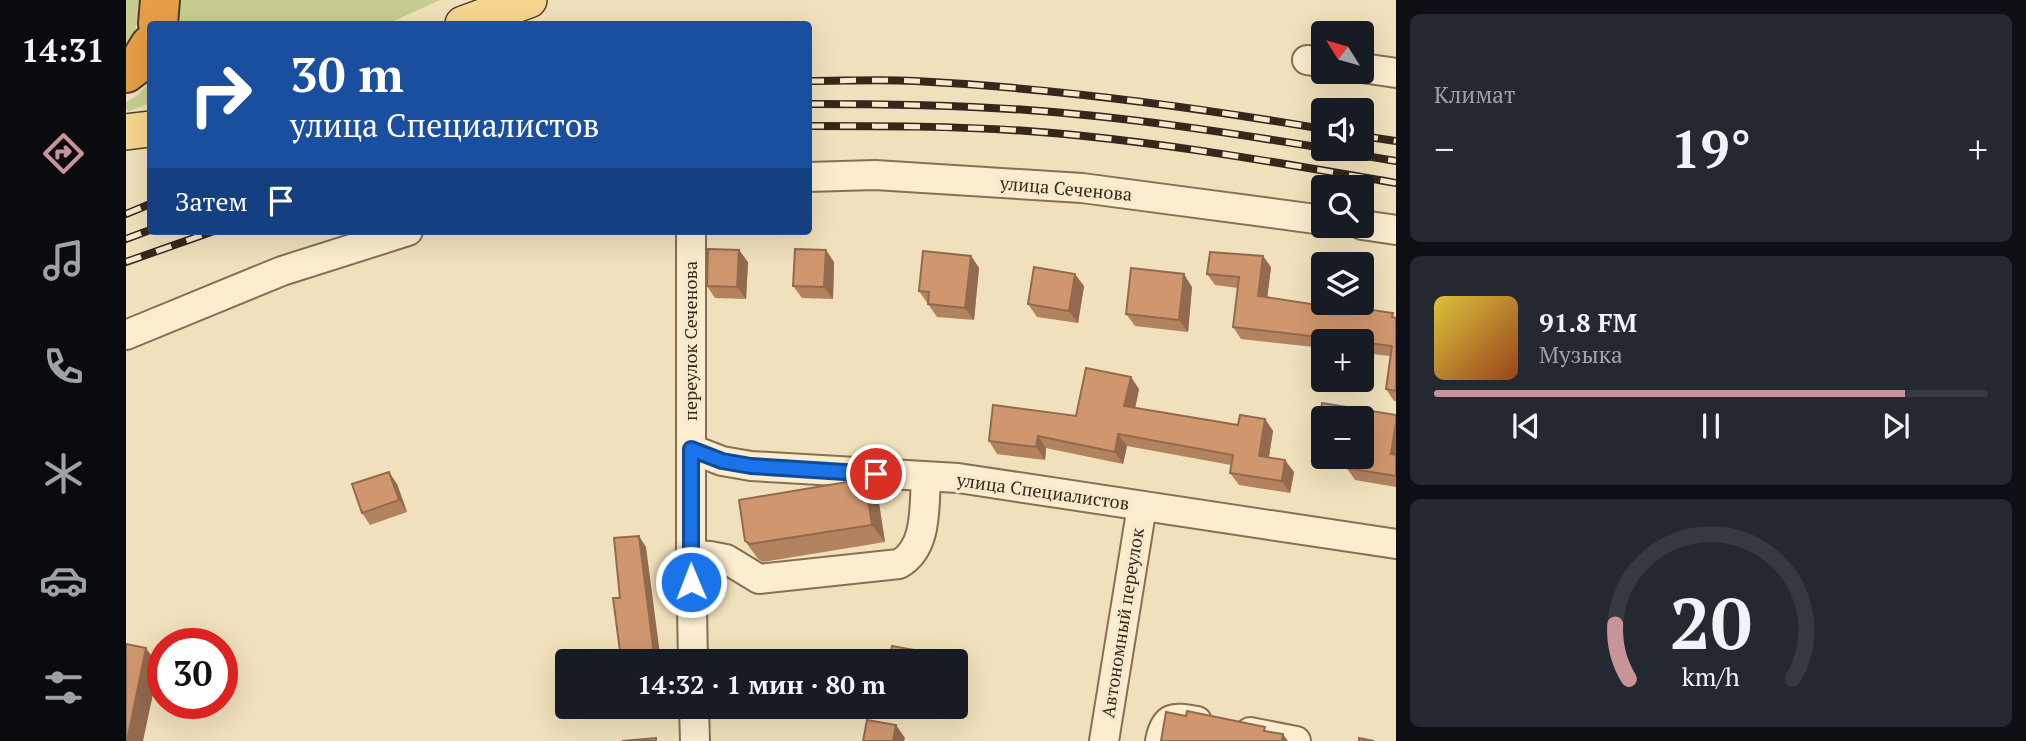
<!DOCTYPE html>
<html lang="ru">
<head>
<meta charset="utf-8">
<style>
	body { margin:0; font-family:"PT Serif",serif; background:#242831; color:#f1f3f6; height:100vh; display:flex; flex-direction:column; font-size:26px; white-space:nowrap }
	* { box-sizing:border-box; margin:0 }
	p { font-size:23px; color:#9ea1a6 }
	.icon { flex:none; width:38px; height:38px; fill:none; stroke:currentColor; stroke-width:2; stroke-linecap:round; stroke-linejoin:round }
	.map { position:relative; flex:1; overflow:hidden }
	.drawer { display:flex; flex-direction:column; gap:14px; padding:14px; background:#0d0f14; width:630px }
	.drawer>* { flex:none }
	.top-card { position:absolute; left:21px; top:21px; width:665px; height:214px; border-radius:7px; box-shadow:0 7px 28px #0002; background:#1a4fa0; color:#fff; overflow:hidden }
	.needle { width:46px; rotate:307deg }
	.controls { position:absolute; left:1185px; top:21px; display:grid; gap:14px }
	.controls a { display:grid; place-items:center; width:63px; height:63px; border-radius:7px; background:#171b24; box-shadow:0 7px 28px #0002; font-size:35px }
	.speed { position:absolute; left:21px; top:628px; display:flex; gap:14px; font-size:35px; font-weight:700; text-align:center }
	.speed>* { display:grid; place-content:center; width:91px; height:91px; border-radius:50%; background:#171b24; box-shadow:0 7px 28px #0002; line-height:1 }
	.speed .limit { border:10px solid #d22; background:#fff; color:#111 }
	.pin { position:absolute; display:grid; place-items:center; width:60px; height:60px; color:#fff; margin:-30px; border:4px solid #fff; border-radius:50%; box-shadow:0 2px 7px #0007 }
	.me { position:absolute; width:77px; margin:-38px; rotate:359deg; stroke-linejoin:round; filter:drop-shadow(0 0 5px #0008) }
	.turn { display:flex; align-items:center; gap:24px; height:147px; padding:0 28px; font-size:32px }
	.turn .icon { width:91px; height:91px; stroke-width:2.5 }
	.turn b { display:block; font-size:49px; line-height:60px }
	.then { display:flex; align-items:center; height:66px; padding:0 28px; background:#0003; gap:14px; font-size:26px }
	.big { font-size:52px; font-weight:700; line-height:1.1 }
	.drawer .widget { flex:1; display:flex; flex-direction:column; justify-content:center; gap:10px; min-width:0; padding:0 24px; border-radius:10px; background:#242831 }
	.drawer .dial { align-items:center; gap:0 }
	.dial svg { height:182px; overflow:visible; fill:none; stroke:#363941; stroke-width:7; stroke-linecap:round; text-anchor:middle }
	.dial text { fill:#f1f3f6; stroke:none }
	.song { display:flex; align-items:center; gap:21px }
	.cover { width:84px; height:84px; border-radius:10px; background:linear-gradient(135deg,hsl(50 70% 55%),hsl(20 70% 35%)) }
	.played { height:7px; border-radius:4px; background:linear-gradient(90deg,#c99497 85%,#363941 85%) }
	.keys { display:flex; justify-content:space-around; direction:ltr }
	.heat { display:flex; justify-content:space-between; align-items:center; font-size:38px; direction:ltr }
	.trip { position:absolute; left:429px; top:649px; width:413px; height:70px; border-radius:7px; background:#171b24; box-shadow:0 7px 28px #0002; font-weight:700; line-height:70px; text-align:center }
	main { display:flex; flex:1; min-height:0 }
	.dock { display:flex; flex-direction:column; width:126px; justify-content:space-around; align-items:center; background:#090b0e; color:#9ea1a6 }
	.dock .icon { width:49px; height:49px }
	.dock .on { color:#c99497 }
	.dock b { font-size:32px; color:#f1f3f6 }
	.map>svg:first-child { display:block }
	.green { fill:#c7ce8f }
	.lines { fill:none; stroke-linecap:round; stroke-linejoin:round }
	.minor-casing { stroke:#876f54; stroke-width:32 }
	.major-casing { stroke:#543d29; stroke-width:38 }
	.highway-casing { stroke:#543d29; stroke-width:42 }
	.minor { stroke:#fbedce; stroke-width:28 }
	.major { stroke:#f7d68f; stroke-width:35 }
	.highway { stroke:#e69f45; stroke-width:38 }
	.rail-casing { stroke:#36271a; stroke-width:8 }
	.rail { stroke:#f7eacb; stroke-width:5; stroke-dasharray:16; stroke-linecap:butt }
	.wall { fill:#b3825f; fill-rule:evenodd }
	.shaded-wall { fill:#926a4d }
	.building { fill:#d0976e; stroke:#926a4d; stroke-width:2 }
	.route-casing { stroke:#114b97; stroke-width:18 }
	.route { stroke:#1a73e8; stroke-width:12 }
	.labels { text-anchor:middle; stroke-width:7; stroke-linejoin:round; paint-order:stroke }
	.street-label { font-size:18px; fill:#36271a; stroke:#f7eacb }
</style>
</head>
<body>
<main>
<nav class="dock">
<b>14:31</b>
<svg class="icon on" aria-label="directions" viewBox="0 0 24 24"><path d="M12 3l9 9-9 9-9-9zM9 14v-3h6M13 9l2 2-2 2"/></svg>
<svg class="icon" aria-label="music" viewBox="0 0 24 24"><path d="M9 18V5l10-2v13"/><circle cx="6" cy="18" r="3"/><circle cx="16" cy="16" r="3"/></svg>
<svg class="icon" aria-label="phone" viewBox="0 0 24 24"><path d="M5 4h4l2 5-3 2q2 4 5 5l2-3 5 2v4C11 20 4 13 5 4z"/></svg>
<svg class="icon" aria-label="climate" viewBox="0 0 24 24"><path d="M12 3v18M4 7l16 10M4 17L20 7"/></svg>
<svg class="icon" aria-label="car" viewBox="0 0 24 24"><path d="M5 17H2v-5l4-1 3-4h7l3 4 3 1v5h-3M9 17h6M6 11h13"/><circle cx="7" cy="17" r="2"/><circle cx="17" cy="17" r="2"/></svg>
<svg class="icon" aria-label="filters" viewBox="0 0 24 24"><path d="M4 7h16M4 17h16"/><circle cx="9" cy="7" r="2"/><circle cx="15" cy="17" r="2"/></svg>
</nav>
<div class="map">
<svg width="1270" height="741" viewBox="0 0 1270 741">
	<rect width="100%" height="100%" fill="#f0e0bb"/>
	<!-- green -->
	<g class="green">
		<path d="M 0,0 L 15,0 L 17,4 L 5,43 L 0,47 Z"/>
		<path d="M 52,0 L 314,0 L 261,24 L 52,24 Z"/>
		<path d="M 24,81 L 24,103 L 3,111 L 0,109 L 0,102 L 12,95 Z"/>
	</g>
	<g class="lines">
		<defs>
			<g id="minor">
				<path d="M 1181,60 L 1197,62"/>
				<path d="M 1236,68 L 1270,73"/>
				<path d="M 682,177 L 749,175 L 956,188 L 1197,220"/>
				<path d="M 1236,225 L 1270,230"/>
				<path d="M 565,231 L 565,555 L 567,662"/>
				<path d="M 0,335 L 156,271 L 282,231"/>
				<path d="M 565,449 L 596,461 L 625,466 L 832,478 L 1270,544"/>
				<path d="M 565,555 L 584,556 L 600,559 L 633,579 L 773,564 C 802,548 798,506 800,477"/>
				<path d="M 568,707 L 569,741"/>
				<path d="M 1124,732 L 1170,741"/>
				<path d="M 978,741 L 1016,506"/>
				<path d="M 1034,741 C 1039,715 1048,717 1071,721"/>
			</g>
			<g id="major">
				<path d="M 337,24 L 403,0"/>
				<path d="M 0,132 L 24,129"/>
			</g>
			<g id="highway">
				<path d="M 32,24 L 34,0"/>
				<path d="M 0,73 L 13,63 L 24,45"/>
			</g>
		</defs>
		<!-- minor casing -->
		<use href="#minor" class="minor-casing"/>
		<!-- major casing -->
		<use href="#major" class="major-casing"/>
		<!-- highway casing -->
		<use href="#highway" class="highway-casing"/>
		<!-- minor -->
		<use href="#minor" class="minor"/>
		<!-- major -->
		<use href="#major" class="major"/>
		<!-- highway -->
		<use href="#highway" class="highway"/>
		<defs>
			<g id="rail">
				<path d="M 682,81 C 718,81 754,79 789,81 C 926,88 1062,106 1197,129"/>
				<path d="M 682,104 C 755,104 828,105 901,110 C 1000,117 1099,132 1197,148"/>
				<path d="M 682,126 C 755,126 828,126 901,131 C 1025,140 1148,162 1270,183"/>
				<path d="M 1236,136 L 1270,141"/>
				<path d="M 1199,149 L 1270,161"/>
				<path d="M 0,214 L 24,204"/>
				<path d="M 0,239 L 24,230"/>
				<path d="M 0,262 L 88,231"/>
			</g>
		</defs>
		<!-- rail casing -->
		<use href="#rail" class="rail-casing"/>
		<!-- rail -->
		<use href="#rail" class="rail"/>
	</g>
	<!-- wall -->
	<g class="wall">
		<path d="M 845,256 L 853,268 L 848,320 L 811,317 L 793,291 Z"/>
		<path d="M 622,262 L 620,299 L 589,298 L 581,286 Z"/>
		<path d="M 708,262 L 707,299 L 676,298 L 667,286 Z"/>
		<path d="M 1145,267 L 1141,298 L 1270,317 L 1270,401 L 1268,401 L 1260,389 L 1265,356 L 1236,353 L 1236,341 L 1197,341 L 1197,348 L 1115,339 L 1107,327 L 1112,288 L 1089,285 L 1081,274 Z"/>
		<path d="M 958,286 L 952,323 L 911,317 L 902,304 Z"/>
		<path d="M 1066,287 L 1062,332 L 1009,326 L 1000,314 Z"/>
		<path d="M 1013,389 L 1009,408 L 1112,425 L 1139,419 L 1147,431 L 1143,457 L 1168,472 L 1164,493 L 1113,485 L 1104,473 L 1105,465 L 1001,446 L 997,464 L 920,448 L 919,460 L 871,454 L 863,441 L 950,416 Z"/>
		<path d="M 1196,403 L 1270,415 L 1270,487 L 1229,480 L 1220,467 L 1198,464 L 1189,451 ZM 1197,418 L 1236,418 L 1236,457 L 1197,457 Z"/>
		<path d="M 739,479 L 752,497 L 759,542 L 637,562 L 632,559 L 619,541 Z"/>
		<path d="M 271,484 L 281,512 L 244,525 L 236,513 Z"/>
	</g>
	<!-- shaded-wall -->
	<g class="shaded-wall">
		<path d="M 613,250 L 622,262 L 620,299 L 611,287 Z"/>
		<path d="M 700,250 L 708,262 L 707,299 L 698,287 Z"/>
		<path d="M 845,256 L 853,268 L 848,320 L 839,308 Z"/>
		<path d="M 1137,256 L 1145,267 L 1140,308 L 1132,296 Z"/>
		<path d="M 949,274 L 958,286 L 952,323 L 943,311 Z"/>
		<path d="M 1058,274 L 1066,287 L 1062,332 L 1053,320 Z"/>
		<path d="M 1005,377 L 1013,389 L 1007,418 L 998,406 Z"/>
		<path d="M 1139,419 L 1147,431 L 1141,468 L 1133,456 Z"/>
		<path d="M 1270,422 L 1270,461 L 1265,454 Z"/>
		<path d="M 992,434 L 1001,446 L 997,464 L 989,452 Z"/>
		<path d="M 912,436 L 920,448 L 919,460 L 910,447 Z"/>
		<path d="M 1159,460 L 1168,472 L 1164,493 L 1156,481 Z"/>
		<path d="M 263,472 L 271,484 L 281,512 L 273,500 Z"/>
		<path d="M 739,479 L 752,497 L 759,542 L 746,525 Z"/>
		<path d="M 513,536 L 520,547 L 535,662 L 529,662 Z"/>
		<path d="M 20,648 L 33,666 L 17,741 L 1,741 Z"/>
		<path d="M 794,651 L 798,658 L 798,662 L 792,662 Z"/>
		<path d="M 770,725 L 779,738 L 778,741 L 767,741 Z"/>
		<path d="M 1157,734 L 1162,741 L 1156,741 Z"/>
	</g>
	<!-- building -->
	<g class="building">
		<path d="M 582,249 L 613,250 L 611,287 L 581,286 Z"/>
		<path d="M 669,249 L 700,250 L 698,287 L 667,286 Z"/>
		<path d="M 797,251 L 845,256 L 839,308 L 802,304 L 803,292 L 793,291 Z"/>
		<path d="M 1084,252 L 1137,256 L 1132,296 L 1218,309 L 1219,306 L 1267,313 L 1266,317 L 1270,318 L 1270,391 L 1260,389 L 1266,346 L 1236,342 L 1236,341 L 1227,341 L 1107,327 L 1113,277 L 1081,274 Z"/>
		<path d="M 908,267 L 949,274 L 943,311 L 902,304 Z"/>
		<path d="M 1005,268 L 1058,274 L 1053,320 L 1000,314 Z"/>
		<path d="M 960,368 L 1005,377 L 998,406 L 1112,425 L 1114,415 L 1139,419 L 1133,456 L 1159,460 L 1156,481 L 1104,473 L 1107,455 L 992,434 L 989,452 L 912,436 L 910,447 L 863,441 L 867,405 L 950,416 Z"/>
		<path d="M 1196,403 L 1270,415 L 1270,422 L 1265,454 L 1270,455 L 1270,476 L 1220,468 L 1222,457 L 1236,457 L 1236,418 L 1197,418 L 1197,453 L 1189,451 Z"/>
		<path d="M 263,472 L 273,500 L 236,513 L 226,484 Z"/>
		<path d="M 739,479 L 746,525 L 624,544 L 619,541 L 613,500 Z"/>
		<path d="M 513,536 L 529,662 L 491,662 L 490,651 L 494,651 L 487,598 L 494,598 L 488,538 Z"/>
		<path d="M 0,644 L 20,648 L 1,741 L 0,741 Z"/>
		<path d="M 766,646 L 794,651 L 792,662 L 763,662 Z"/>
		<path d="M 1061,711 L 1139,727 L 1138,731 L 1157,734 L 1156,741 L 1035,741 L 1040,712 L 1060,716 Z"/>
		<path d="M 741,720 L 770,725 L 767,741 L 737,741 Z"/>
		<path d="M 530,738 L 530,741 L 496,741 Z"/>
		<path d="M 1233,738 L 1248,741 L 1233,741 Z"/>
	</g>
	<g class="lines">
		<defs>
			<path id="route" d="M 565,582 L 565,449 L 596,461 L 625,466 L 750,474"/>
		</defs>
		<!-- route casing -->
		<use href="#route" class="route-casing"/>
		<!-- route -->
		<use href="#route" class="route"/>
	</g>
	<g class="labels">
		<!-- street labels -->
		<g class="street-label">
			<text transform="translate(940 189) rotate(5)" y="6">улица Сеченова</text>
			<text transform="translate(565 341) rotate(-90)" y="6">переулок Сеченова</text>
			<text transform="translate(917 492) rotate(8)" y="6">улица Специалистов</text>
			<text transform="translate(997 623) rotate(-81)" y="6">Автономный переулок</text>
		</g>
	</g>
</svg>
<div class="controls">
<a><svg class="needle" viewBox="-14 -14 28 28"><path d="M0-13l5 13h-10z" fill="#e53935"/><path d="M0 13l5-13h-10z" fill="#9ea1a6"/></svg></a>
<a><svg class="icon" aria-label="sound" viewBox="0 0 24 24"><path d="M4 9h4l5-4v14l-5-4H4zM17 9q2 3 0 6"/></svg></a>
<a><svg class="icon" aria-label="search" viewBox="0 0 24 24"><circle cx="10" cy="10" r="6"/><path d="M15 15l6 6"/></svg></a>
<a><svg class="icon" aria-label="layers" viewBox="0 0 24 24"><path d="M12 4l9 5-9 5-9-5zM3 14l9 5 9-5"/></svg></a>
<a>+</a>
<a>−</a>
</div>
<div class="speed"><div class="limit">30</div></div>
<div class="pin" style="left:750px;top:474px;background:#d93025"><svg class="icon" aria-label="arrive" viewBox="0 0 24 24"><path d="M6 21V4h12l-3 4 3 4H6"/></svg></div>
<svg class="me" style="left:565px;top:582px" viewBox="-20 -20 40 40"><circle r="17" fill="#1a73e8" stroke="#fff" stroke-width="3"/><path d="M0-11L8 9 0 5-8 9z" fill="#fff"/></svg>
<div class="trip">14:32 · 1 мин · 80 m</div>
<div class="top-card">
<div class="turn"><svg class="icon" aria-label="right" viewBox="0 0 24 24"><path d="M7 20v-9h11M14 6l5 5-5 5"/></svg><div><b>30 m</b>улица Специалистов</div></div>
<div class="then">Затем<svg class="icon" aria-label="arrive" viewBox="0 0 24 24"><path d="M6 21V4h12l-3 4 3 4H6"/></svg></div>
</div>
</div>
<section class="drawer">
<div class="widget"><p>Климат</p>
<div class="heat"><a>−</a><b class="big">19°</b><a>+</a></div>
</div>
<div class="widget">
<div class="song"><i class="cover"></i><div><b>91.8 FM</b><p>Музыка</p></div></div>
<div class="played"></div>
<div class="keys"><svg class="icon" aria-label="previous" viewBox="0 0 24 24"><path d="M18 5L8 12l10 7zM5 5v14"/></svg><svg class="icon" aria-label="pause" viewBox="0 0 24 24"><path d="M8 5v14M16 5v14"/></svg><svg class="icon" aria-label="next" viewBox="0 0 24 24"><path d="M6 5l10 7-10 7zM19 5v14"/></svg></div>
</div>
<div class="widget dial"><svg viewBox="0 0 100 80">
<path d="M14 69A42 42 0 1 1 86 69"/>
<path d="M14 69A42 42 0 0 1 8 45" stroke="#c99497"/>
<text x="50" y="56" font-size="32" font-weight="700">20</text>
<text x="50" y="72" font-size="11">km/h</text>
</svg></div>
</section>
</main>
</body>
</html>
